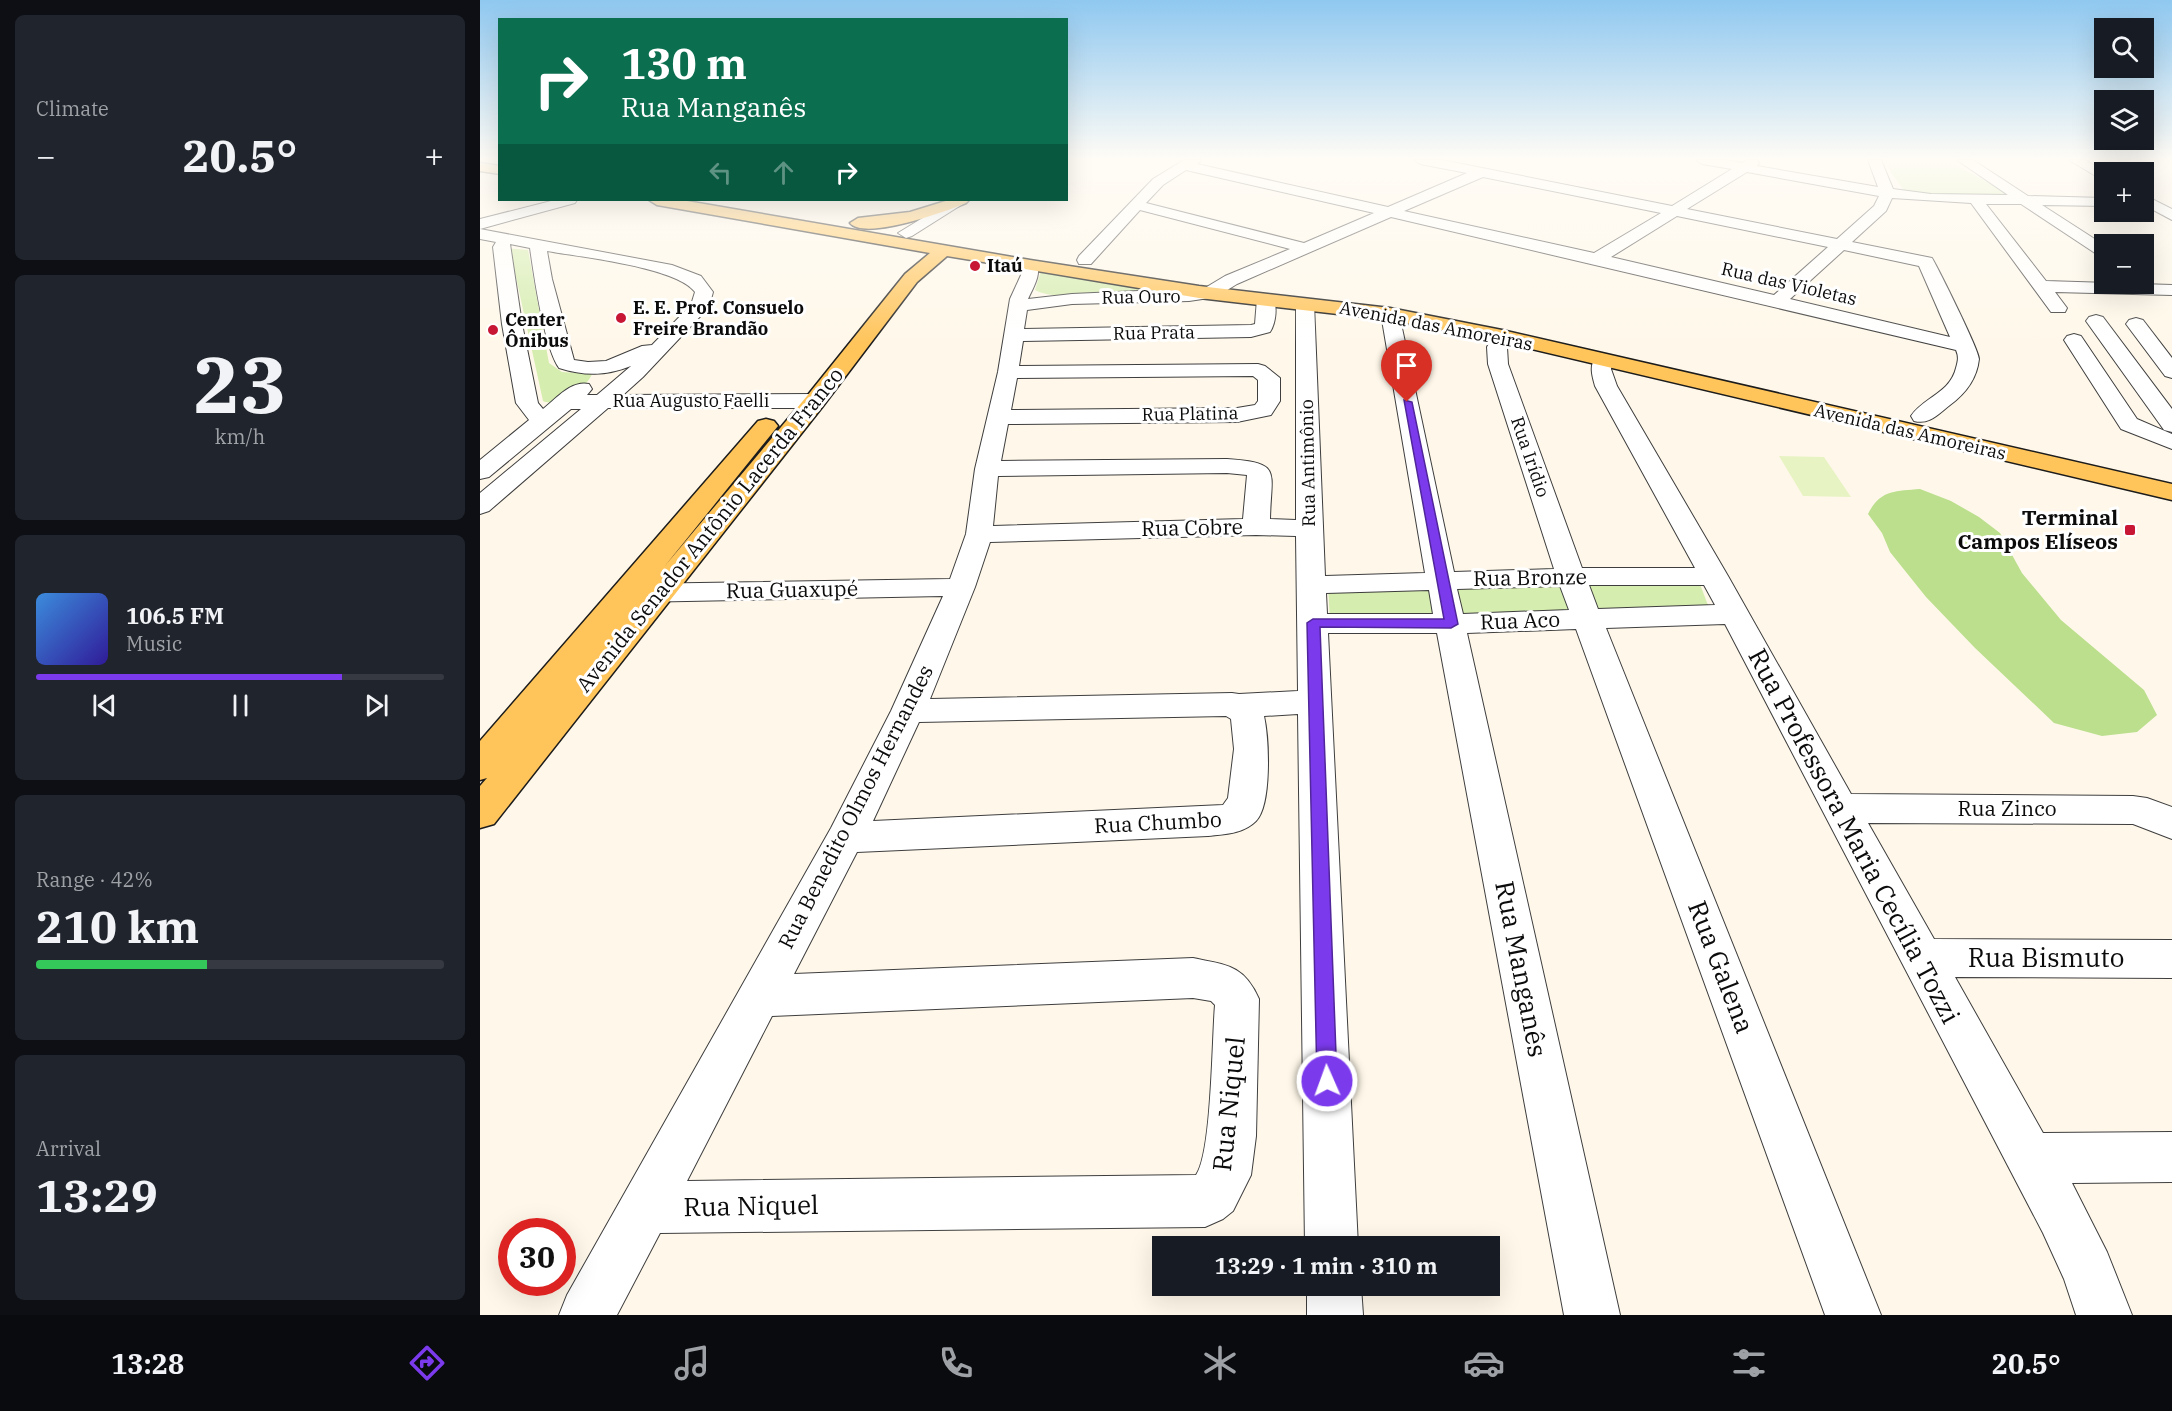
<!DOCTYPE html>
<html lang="en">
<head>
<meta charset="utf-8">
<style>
	body { margin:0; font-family:"IBM Plex Serif",serif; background:#20242c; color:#f1f3f6; height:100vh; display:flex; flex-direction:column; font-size:22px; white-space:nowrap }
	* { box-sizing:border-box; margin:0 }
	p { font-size:20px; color:#9ea1a6 }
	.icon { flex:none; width:33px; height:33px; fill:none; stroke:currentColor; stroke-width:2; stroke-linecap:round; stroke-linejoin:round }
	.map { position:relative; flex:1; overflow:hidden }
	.details { display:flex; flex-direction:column; gap:15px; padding:15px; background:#0d0f14; width:480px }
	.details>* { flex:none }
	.banner { position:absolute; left:18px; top:18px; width:570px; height:183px; border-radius:0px; box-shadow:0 6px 24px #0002; background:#0b6e4f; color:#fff; overflow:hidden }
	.buttons { position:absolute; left:1614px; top:18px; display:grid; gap:12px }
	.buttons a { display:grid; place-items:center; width:60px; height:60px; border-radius:0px; background:#171b24; box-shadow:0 6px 24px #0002; font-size:30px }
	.speed { position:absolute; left:18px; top:1218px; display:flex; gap:12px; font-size:30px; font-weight:700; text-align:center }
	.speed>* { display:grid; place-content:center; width:78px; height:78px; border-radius:50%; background:#171b24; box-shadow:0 6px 24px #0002; line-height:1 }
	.speed .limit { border:9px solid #d22; background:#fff; color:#111 }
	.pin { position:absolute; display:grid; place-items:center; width:51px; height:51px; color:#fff; margin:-62px -26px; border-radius:50% 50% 50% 0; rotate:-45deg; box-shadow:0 0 6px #0007 }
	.pin .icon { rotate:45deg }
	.me { position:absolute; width:66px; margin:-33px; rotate:358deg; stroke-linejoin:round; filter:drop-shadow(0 0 4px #0008) }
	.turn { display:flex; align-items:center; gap:21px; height:126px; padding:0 24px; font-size:27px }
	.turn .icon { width:78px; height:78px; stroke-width:2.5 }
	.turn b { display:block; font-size:42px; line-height:51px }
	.lanes { display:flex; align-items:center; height:57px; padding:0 24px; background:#0003; justify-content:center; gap:30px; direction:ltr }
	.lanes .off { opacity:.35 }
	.big { font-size:45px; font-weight:700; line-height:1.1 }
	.details .widget { flex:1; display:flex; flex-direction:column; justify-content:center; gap:9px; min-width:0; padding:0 21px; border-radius:9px; background:#20242c }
	.details .dial { align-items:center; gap:0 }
	.dial b { font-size:78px; line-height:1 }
	.song { display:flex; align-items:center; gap:18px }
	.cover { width:72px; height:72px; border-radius:9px; background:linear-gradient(135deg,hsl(210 70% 55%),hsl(250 70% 35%)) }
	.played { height:6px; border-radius:3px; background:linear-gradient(90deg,#7c3aed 75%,#363941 75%) }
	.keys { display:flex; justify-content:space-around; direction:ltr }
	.heat { display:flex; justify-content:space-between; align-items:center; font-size:33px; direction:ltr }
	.charge { height:9px; border-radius:4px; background:linear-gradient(90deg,#34c759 42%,#363941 0) }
	.trip { position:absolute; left:672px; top:1236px; width:348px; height:60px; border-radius:0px; background:#171b24; box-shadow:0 6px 24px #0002; font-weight:700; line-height:60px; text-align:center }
	.tab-bar { display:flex; height:96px; justify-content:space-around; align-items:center; background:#090b0e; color:#9ea1a6 }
	.tab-bar .icon { width:42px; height:42px }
	.tab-bar .selected { color:#7c3aed }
	.tab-bar b { font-size:27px; color:#f1f3f6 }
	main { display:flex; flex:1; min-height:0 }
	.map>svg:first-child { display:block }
	.green { fill:#d6edb0 }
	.forest { fill:#bcdf8e }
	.pitch { fill:#e8f3c3 }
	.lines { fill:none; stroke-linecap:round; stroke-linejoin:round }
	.minor-casing { stroke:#3e3e3e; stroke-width:2 }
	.major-casing { stroke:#1c1c1c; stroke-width:3 }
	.minor { fill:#fff; fill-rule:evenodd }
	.major { fill:#ffc45a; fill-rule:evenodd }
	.route { fill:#7c3aed; stroke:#51269a; stroke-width:1.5 }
	.poi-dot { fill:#c71734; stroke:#fff; stroke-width:2 }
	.labels { text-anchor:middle; stroke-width:6; stroke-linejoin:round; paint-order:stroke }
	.far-poi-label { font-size:18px; font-weight:bold; fill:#0b0b0b; stroke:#fff; text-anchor:start }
	.far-street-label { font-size:18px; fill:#0b0b0b; stroke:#fff }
	.poi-label { font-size:21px; font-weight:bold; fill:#0b0b0b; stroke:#fff; text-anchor:end }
	.street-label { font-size:21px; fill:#0b0b0b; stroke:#fff }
	.near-street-label { font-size:26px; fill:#0b0b0b; stroke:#fff }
</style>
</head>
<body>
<main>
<section class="details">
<div class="widget"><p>Climate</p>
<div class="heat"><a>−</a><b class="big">20.5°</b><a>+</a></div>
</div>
<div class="widget dial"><b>23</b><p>km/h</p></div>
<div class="widget">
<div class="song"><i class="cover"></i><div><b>106.5 FM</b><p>Music</p></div></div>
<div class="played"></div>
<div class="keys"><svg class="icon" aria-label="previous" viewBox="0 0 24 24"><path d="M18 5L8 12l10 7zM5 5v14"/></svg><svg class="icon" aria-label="pause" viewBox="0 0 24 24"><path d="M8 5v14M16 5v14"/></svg><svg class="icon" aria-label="next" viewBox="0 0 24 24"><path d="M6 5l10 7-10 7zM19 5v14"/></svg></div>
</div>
<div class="widget"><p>Range · 42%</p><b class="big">210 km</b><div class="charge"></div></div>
<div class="widget"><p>Arrival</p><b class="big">13:29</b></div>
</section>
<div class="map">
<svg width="1692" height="1315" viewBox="0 0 1692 1315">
	<rect width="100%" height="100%" fill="#fff8ea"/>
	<!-- green -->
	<g class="green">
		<path d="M 1402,160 L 1467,160 L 1531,195 L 1501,198 L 1426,193 Z"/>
		<path d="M 26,248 L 48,250 L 69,363 L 82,372 L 112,374 C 107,388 77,408 63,401 L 32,259 Z"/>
		<path d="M 561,271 L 719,293 C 685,294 579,304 555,290 Z"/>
		<path d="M 1218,579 L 1231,613 L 850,621 L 848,586 Z"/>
	</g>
	<!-- forest -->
	<path class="forest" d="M 1440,489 L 1471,501 L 1499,517 L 1520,533 L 1542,573 L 1581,620 L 1664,690 L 1677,715 L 1657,732 L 1622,736 L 1574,723 L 1495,648 L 1446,597 L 1410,552 L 1402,533 L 1388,514 C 1400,490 1415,491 1440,489 Z"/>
	<!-- pitch -->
	<path class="pitch" d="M 1299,456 L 1344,457 L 1371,497 L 1323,496 Z"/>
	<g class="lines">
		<defs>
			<g id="minor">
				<path d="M 704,160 L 721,160 L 717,164 L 908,207 L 987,173 L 940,164 L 934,160 L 962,160 L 1192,206 L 1252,169 L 1222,164 L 1216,160 L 1247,160 L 1262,163 L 1267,160 L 1277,160 L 1279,163 L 1277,166 L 1398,187 L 1388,160 L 1401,160 L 1413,189 L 1451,194 L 1528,195 L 1477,160 L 1493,160 L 1548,196 L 1624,198 L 1624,206 L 1562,205 L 1624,245 L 1624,257 L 1618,255 L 1541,204 L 1506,204 L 1566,281 L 1692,285 L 1692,295 L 1575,292 L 1587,308 L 1585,312 L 1571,312 L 1491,203 L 1412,198 L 1406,211 L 1372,242 L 1452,258 C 1459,270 1499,350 1499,359 C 1497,379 1485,394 1470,405 C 1458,414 1450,425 1434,421 L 1431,416 C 1444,397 1470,393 1476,368 C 1478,361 1479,357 1476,350 L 911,217 L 757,284 L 736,297 L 709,301 L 592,304 L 547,310 L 544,329 L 771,325 L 775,324 L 777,299 L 780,295 L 792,295 C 798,305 796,323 790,332 L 771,337 L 543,341 L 539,366 L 778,364 L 785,366 L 800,378 L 800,401 L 791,415 L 757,422 L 528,424 L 521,461 L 747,459 C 803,463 791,470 790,519 L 816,520 L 816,303 L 819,299 L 831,299 L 834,303 L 845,576 L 945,573 L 901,314 L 903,310 L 917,310 L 919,314 L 974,572 L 1074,569 L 1008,364 L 1007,347 L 1015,332 L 1029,332 L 1032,336 L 1027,347 L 1028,364 L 1102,568 L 1215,568 L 1115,386 C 1112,375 1109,366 1116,356 L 1130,356 L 1133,360 L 1131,369 L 1137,386 L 1248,576 L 1371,794 L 1653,796 L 1667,798 L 1692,807 L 1692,839 L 1653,824 L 1388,823 L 1454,939 L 1692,940 L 1692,978 L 1475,977 L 1563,1133 L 1692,1132 L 1692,1182 L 1592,1183 L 1627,1252 L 1652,1315 L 1596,1315 L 1584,1279 L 1563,1233 L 1245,624 L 1126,628 L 1401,1315 L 1345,1315 L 1096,629 L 987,633 L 1140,1315 L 1084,1315 L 957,633 L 848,633 L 878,1246 L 825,1246 L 818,714 L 784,716 C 789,738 792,805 776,821 C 763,834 745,834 728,836 L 377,852 L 314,974 L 713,958 C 747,965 764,965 779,999 L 776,1136 L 771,1175 L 753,1211 L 743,1219 L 725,1227 L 180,1233 L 137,1315 L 79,1315 L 87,1295 L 351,828 L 411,711 L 463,596 L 155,602 L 145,599 L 140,593 L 145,587 L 155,584 L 470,579 L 486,534 L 495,469 L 518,372 L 530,299 L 541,275 L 544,261 L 556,261 C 562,274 554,286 548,299 L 592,294 L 725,288 L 745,276 L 810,249 L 660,210 L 611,264 L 599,264 L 597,260 L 599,256 L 673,179 ZM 706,170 L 894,213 L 824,243 L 666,203 L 683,185 ZM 1267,172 L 1399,196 L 1394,206 L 1357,239 L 1207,209 ZM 1003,177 L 1181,213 L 1114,253 L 924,211 ZM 1197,216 L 1348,247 L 1294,295 L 1131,257 ZM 1364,250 L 1439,266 L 1470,337 L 1310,299 ZM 773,376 L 778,380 L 778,401 L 775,405 L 757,408 L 531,410 L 537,378 ZM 747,473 L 767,475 L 763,519 L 513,526 L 518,476 ZM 776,535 L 816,536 L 818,691 L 759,694 L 752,693 L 450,699 L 495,587 L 510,542 ZM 1109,585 L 1224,585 L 1235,605 L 1118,609 ZM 1080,586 L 1089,610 L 983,614 L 977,589 ZM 949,590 L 953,614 L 847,614 L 846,593 ZM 746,716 L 751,719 L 754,749 L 748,798 L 743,805 L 393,821 L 439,722 ZM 713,998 L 731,1001 L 735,1005 C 732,1038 732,1153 716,1175 L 207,1181 L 292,1016 Z"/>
				<path d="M 1589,160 L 1605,160 L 1626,172 L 1624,181 Z"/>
				<path d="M 1664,195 L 1692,209 L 1692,220 L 1664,205 Z"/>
				<path d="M 75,200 L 97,200 L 95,203 L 0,229 L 0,219 Z"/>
				<path d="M 472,200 L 489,200 L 432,236 L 426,238 L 418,233 Z"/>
				<path d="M 0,229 L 192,265 L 221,276 L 233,292 L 229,307 L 163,377 L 143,395 L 335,394 L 343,396 L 346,401 L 343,406 L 335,408 L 128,408 L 9,511 L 0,514 L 0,493 L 101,409 L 91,409 L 9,477 L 0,479 L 0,460 L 49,420 L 36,403 L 22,324 L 13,247 L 16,242 L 0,239 ZM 30,244 L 50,248 C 54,276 64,347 79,368 C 104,376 126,376 151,366 L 117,395 L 107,395 L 112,389 L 109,384 C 91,380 76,399 63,409 L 58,403 L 42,324 ZM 67,251 C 100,257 197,267 215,292 L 211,305 L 172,345 L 162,346 L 126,361 L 108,362 L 94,360 L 72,279 Z"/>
				<path d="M 1616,315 L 1623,317 L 1692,409 L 1692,432 L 1684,430 L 1606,321 L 1609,317 Z"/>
				<path d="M 1656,318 L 1663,320 L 1692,358 L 1692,378 L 1685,376 L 1646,324 L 1649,320 Z"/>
				<path d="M 1594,334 L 1601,336 L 1657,419 L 1692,434 L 1692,449 L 1641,429 L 1584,340 L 1587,336 Z"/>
				<path d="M 827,1286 L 881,1286 L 883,1315 L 827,1315 Z"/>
			</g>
			<g id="major">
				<path d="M 0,163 L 20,166 L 20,174 L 0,171 Z"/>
				<path d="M 169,200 L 201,200 L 550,260 L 719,286 L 910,308 L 1022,330 L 1692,484 L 1692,500 L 1022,342 L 910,320 L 719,298 L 467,256 L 437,282 L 343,406 L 14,824 L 0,828 L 0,786 L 7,778 L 0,780 L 0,741 L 278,421 L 286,419 L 294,421 L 298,426 L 294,431 L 184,567 L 327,396 L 425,274 L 450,253 L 177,205 Z"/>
				<path d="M 469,200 L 489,200 L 486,203 C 467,211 385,241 370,223 L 378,218 L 430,212 Z"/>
			</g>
		</defs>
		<!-- minor casing -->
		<use href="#minor" class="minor-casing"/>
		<!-- major casing -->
		<use href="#major" class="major-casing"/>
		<!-- minor -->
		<use href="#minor" class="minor"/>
		<!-- major -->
		<use href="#major" class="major"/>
	</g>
	<!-- sky -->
	<linearGradient id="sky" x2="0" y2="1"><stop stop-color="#8fc8f0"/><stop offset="0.46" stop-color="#fffcf6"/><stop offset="1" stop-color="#fffcf6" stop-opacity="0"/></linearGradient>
	<rect width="1692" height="345" fill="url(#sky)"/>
	<!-- route -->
	<path class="route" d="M 924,400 L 932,402 L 978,624 L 971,628 L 840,627 L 857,1081 L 854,1088 L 847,1091 L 840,1088 L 837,1081 L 827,623 L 833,619 L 964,619 Z"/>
	<!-- markers -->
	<g class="poi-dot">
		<circle cx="495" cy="266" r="6"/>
		<circle cx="141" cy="318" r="6"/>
		<circle cx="13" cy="330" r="6"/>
		<rect x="1644" y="524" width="12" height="12" rx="3"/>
	</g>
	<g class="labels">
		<!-- far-poi labels -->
		<g class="far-poi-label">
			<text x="507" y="272">Itaú</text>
			<text x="153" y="314">E. E. Prof. Consuelo<tspan x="153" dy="21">Freire Brandão</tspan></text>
			<text x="25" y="326">Center<tspan x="25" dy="21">Ônibus</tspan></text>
		</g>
		<!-- far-street labels -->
		<g class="far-street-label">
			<text transform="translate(1309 284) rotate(13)" y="6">Rua das Violetas</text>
			<text transform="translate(661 297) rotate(-1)" y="6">Rua Ouro</text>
			<text transform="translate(956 326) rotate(11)" y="6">Avenida das Amoreiras</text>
			<text transform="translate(674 333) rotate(-1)" y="6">Rua Prata</text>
			<text x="211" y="407">Rua Augusto Faelli</text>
			<text transform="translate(710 414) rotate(-1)" y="6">Rua Platina</text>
			<text transform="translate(1430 432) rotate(13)" y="6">Avenida das Amoreiras</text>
			<text transform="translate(1050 457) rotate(71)" y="6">Rua Irídio</text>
			<text transform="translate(828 463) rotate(-91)" y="6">Rua Antimônio</text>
		</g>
		<!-- poi labels -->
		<g class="poi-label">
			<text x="1638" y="525">Terminal<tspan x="1638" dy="24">Campos Elíseos</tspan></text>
		</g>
		<!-- street labels -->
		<g class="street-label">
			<text transform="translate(712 528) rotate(-1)" y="7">Rua Cobre</text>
			<text transform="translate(230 530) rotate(-51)" y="7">Avenida Senador Antônio Lacerda Franco</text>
			<text transform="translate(1050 578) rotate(-1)" y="7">Rua Bronze</text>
			<text transform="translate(312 590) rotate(-1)" y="7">Rua Guaxupé</text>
			<text transform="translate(1040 621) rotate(-2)" y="7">Rua Aco</text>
			<text transform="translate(376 807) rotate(-63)" y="7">Rua Benedito Olmos Hernandes</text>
			<text x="1527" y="816">Rua Zinco</text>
			<text transform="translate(678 823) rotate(-3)" y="7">Rua Chumbo</text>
		</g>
		<!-- near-street labels -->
		<g class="near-street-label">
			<text transform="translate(1374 836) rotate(62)" y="9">Rua Professora Maria Cecília Tozzi</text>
			<text x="1566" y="967">Rua Bismuto</text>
			<text transform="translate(1241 967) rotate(69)" y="9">Rua Galena</text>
			<text transform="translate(1041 969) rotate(79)" y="9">Rua Manganês</text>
			<text transform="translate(749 1104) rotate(-84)" y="9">Rua Niquel</text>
			<text transform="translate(271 1206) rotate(-1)" y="9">Rua Niquel</text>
		</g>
	</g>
</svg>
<div class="buttons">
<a><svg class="icon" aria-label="search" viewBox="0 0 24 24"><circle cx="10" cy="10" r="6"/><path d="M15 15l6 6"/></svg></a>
<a><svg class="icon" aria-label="layers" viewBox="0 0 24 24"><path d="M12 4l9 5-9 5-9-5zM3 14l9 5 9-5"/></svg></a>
<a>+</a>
<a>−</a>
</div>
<div class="speed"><div class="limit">30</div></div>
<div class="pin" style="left:927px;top:402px;background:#d93025"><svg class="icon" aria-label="arrive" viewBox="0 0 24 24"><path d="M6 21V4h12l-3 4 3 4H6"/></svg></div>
<svg class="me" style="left:847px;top:1081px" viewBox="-20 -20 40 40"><circle r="17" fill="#7c3aed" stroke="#fff" stroke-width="3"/><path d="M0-11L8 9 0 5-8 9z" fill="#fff"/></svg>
<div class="trip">13:29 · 1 min · 310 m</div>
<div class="banner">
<div class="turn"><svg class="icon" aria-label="right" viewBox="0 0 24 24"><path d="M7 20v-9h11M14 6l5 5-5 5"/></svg><div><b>130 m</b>Rua Manganês</div></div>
<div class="lanes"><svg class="icon off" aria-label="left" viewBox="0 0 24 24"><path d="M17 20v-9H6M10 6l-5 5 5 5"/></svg><svg class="icon off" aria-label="ahead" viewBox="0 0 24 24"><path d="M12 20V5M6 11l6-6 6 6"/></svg><svg class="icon" aria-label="right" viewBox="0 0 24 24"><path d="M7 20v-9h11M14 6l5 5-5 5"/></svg></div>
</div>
</div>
</main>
<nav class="tab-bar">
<b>13:28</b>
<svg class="icon selected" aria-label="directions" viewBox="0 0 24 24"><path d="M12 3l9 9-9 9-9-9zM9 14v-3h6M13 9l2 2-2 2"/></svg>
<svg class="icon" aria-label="music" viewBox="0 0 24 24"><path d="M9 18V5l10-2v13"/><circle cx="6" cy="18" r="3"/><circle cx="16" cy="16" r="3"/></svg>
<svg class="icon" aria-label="phone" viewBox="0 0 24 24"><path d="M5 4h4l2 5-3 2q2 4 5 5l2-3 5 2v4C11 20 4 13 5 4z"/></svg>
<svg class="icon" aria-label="climate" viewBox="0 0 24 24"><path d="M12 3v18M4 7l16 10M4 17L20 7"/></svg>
<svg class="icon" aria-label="car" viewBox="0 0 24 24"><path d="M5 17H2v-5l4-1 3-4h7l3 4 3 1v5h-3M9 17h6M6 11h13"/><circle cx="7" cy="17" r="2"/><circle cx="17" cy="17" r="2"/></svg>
<svg class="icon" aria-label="filters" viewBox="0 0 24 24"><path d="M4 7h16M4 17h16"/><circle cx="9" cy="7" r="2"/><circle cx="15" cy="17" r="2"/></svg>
<b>20.5°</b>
</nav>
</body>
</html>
